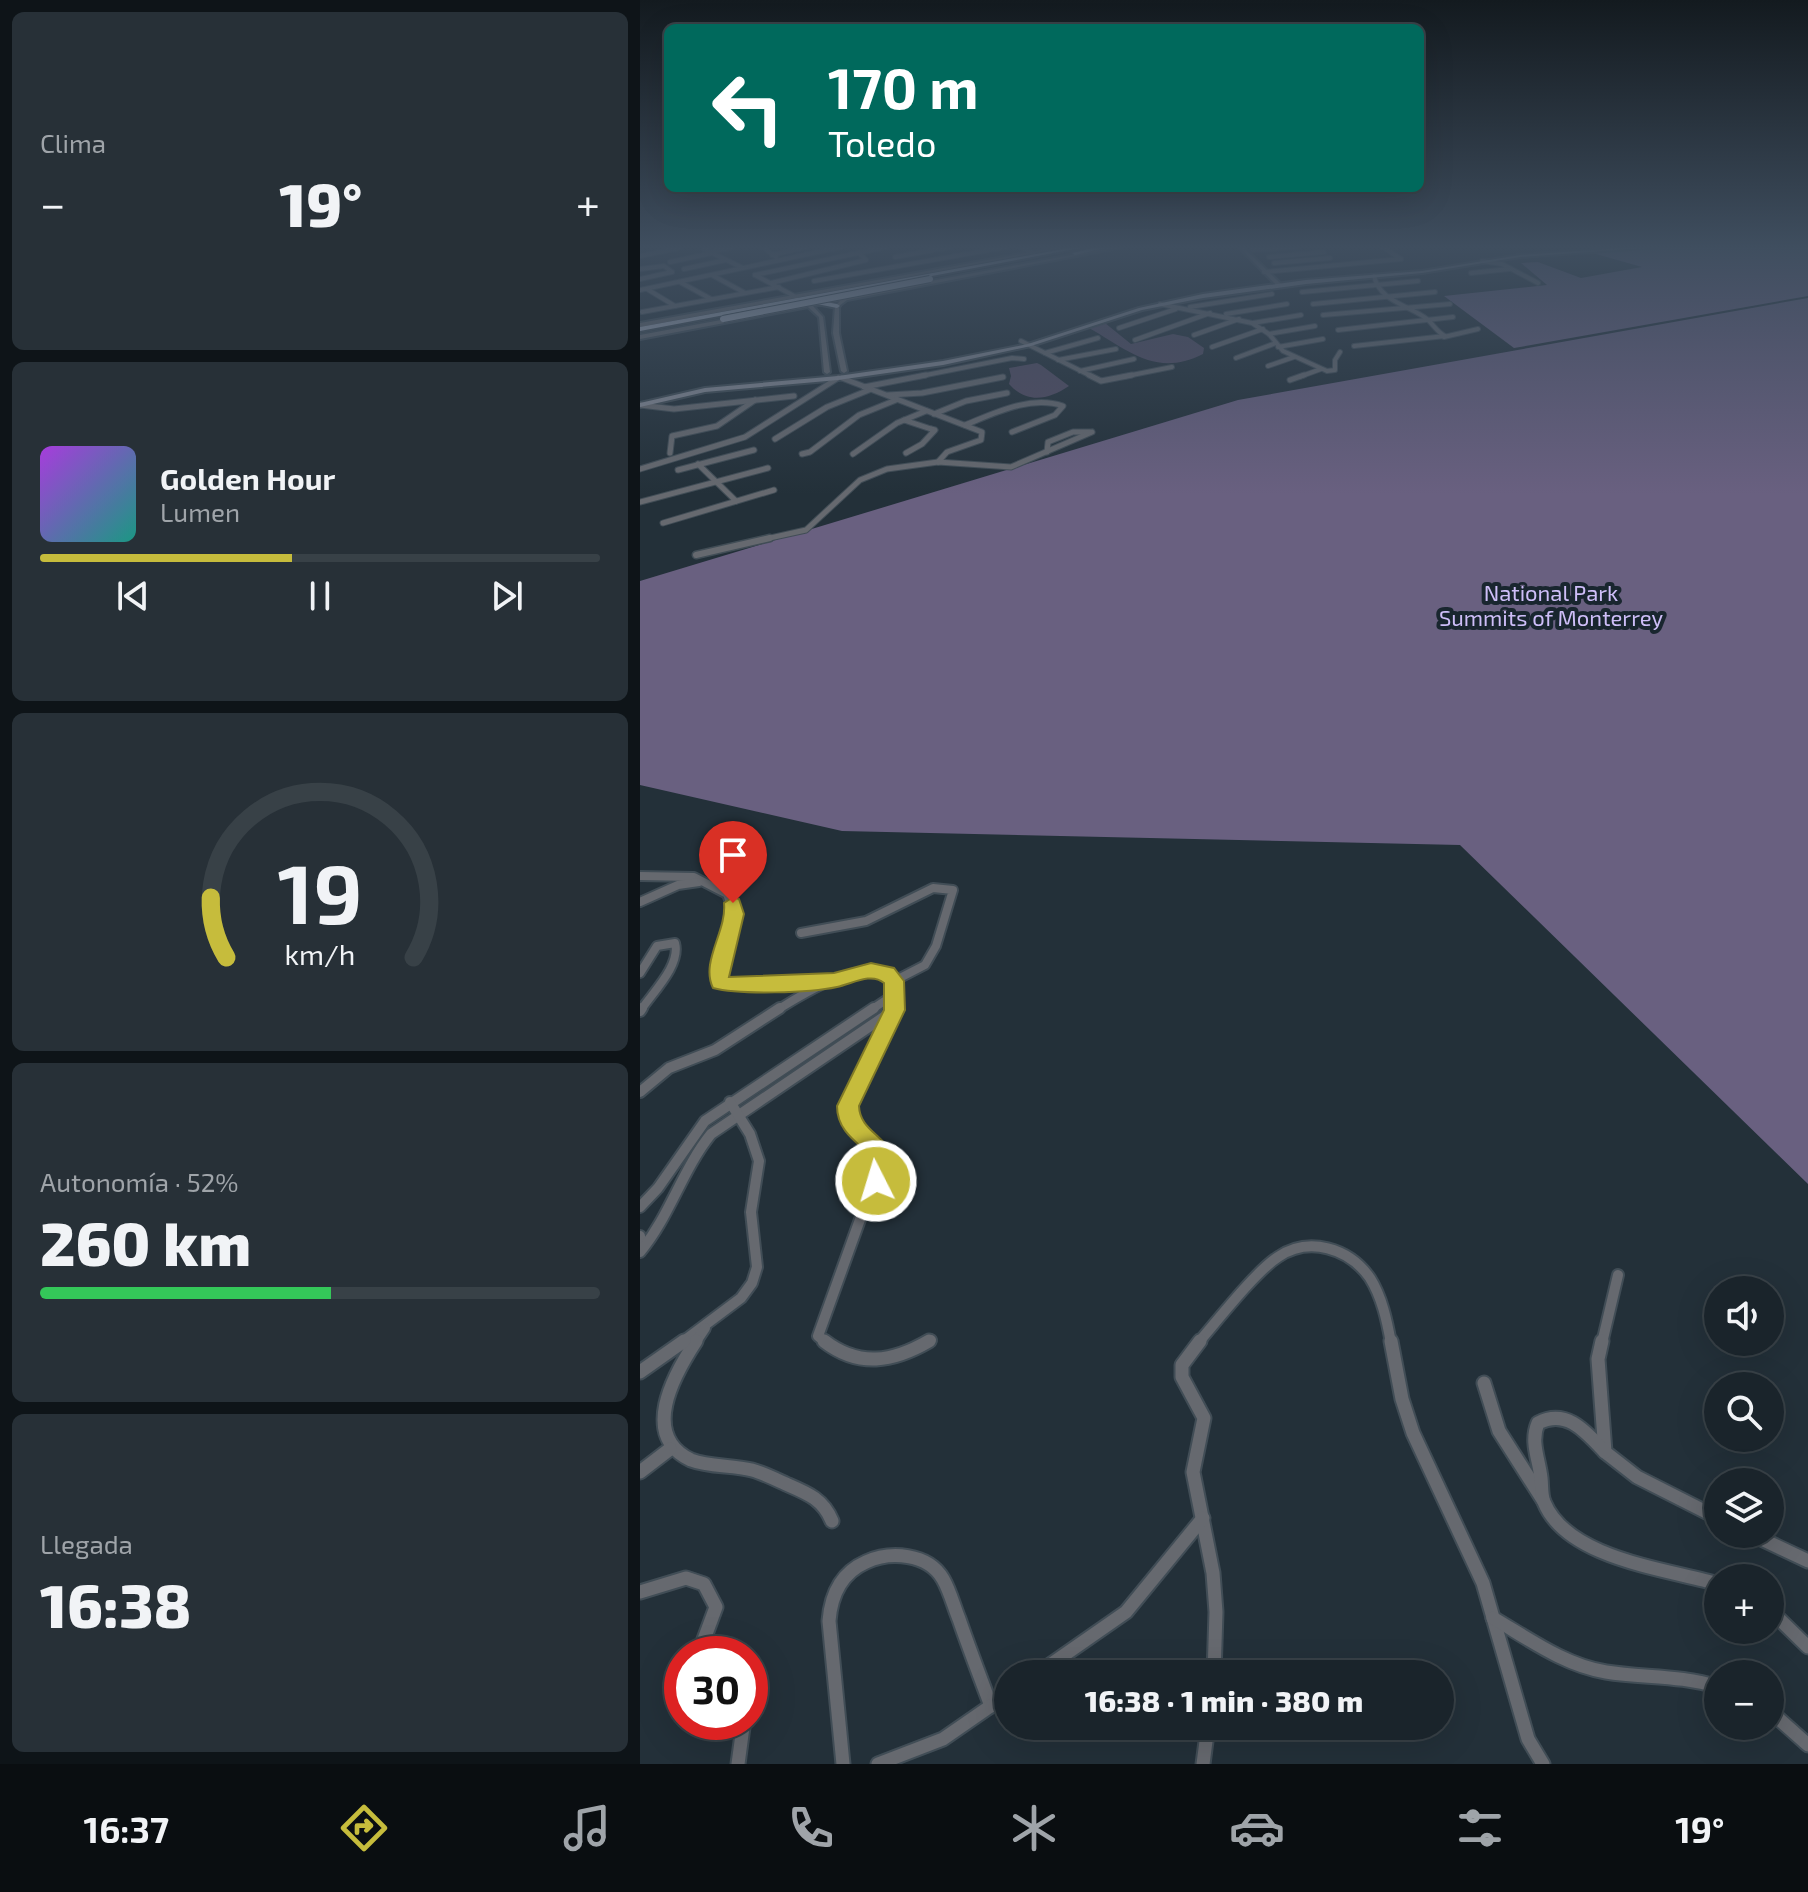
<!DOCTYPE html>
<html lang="es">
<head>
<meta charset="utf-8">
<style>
	body { margin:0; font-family:"Exo 2",sans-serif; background:#273037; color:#f1f3f6; height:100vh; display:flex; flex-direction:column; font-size:30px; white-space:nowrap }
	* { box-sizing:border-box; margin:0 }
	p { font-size:26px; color:#9fa4a9 }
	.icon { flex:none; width:44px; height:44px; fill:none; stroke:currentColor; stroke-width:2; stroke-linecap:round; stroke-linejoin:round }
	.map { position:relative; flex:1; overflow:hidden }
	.panel { display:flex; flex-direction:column; gap:12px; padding:12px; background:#0e1418; width:640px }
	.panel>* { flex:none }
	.banner { position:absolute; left:24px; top:24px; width:760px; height:168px; border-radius:12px; box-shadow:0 8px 32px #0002,0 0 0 2px #384147; background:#00695c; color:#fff; overflow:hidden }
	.tools { position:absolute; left:1064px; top:1276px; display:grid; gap:16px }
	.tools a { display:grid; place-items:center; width:80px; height:80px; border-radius:50%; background:#1a242b; box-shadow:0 8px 32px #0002,0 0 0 2px #384147; font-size:40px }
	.speed { position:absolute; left:24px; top:1636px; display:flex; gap:16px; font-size:40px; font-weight:700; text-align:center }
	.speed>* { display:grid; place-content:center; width:104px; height:104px; border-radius:50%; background:#1a242b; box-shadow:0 8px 32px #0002,0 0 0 2px #384147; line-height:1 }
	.speed .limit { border:12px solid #d22; background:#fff; color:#111 }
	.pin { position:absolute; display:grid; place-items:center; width:68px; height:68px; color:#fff; margin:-82px -34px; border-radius:50% 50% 50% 0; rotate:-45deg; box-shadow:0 0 8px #0007 }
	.pin .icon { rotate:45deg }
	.me { position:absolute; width:88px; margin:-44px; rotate:355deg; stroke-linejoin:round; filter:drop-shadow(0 0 6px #0008) }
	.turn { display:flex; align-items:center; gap:28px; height:168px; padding:0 32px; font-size:36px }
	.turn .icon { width:104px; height:104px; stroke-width:2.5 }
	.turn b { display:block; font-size:56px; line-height:68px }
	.big { font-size:60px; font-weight:800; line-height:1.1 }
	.panel .card { flex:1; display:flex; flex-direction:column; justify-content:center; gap:12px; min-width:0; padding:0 28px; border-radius:12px; background:#273037 }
	.panel .dial { align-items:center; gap:0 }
	.dial svg { height:208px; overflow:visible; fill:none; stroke:#384147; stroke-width:7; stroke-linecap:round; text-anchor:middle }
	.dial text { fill:#f1f3f6; stroke:none }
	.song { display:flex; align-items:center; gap:24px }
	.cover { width:96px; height:96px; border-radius:12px; background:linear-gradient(135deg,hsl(280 70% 55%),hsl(170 70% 35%)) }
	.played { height:8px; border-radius:4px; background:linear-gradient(90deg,#c6bc3c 45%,#384147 45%) }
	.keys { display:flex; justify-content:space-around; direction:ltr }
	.heat { display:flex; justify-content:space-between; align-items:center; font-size:44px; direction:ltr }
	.charge { height:12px; border-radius:6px; background:linear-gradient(90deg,#34c759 52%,#384147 0) }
	.trip { position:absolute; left:354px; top:1660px; width:460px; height:80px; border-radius:40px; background:#1a242b; box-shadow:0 8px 32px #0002,0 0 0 2px #384147; font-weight:800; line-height:80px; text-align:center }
	.dock { display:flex; height:128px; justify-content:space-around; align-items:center; background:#0a0e11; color:#9fa4a9 }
	.dock .icon { width:56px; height:56px }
	.dock .active { color:#c6bc3c }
	.dock b { font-size:36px; color:#f1f3f6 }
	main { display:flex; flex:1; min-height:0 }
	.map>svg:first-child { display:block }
	.green { fill:#524c63 }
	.forest { fill:#696080 }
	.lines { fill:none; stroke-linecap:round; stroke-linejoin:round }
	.minor-far5-casing { stroke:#414d56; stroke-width:6 }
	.minor-far4-casing { stroke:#414d56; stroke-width:7 }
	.minor-far3-casing { stroke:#414d56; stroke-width:9 }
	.minor-far2-casing { stroke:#414d56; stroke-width:12 }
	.minor-far1-casing { stroke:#414d56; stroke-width:14 }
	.minor-casing { stroke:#414d56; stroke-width:17 }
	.tertiary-casing { stroke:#414d56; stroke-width:4 }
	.secondary-casing { stroke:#414d56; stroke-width:4 }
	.trunk-casing { stroke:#414d56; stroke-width:4 }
	.minor-far5 { stroke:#66696f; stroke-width:4 }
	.minor-far4 { stroke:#66696f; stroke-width:5 }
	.minor-far3 { stroke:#66696f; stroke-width:6 }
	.minor-far2 { stroke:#66696f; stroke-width:8 }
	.minor-far1 { stroke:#66696f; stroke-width:10 }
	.minor { stroke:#66696f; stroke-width:13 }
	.tertiary { fill:#66696f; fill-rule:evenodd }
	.secondary { fill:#858994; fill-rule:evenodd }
	.trunk { fill:#a8aebd; fill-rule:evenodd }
	.trunk-bridge-casing { stroke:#414d56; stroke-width:8; stroke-linecap:butt }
	.trunk-bridge { stroke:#a8aebd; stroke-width:6 }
	.route { fill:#c6bc3c; stroke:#817a27; stroke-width:2 }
	.labels { text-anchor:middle; stroke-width:8; stroke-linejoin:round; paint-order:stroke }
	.far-park-label { font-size:22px; fill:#cebef8; stroke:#19262f }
</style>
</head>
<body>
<main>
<section class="panel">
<div class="card"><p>Clima</p>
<div class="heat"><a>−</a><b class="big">19°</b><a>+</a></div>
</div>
<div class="card">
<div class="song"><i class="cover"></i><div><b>Golden Hour</b><p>Lumen</p></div></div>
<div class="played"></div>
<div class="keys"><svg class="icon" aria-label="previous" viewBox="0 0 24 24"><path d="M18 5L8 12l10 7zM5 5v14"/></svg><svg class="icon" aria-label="pause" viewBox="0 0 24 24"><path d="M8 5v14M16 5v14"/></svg><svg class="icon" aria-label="next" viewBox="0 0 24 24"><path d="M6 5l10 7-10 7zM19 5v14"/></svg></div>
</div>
<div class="card dial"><svg viewBox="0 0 100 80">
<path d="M14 69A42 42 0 1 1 86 69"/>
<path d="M14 69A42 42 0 0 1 8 46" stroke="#c6bc3c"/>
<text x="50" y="56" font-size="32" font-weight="700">19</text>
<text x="50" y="72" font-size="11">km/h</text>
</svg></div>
<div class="card"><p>Autonomía · 52%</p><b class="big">260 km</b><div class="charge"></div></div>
<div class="card"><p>Llegada</p><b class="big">16:38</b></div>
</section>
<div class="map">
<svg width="1168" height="1764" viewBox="0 0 1168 1764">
	<rect width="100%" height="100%" fill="#233039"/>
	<!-- green -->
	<g class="green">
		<path d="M 465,323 L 491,344 L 533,334 L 548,337 L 564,348 L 563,354 C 516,378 488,350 449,328 Z"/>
		<path d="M 397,363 L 401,365 L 429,386 C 408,400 387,404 369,384 L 371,376 L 369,368 Z"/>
	</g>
	<!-- forest -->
	<g class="forest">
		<path d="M 1029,247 L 1168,247 L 1168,296 L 874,348 L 804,296 L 907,285 L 881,263 L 898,262 L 941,278 L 1002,267 L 949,252 Z"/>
		<path d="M 1168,298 L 1168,1184 L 820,845 L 202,831 L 0,785 L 0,581 L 598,400 Z"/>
	</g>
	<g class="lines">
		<defs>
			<g id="minor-far5">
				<path d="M 69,247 L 64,249 L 103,268"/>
				<path d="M 123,247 L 136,257"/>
				<path d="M 381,247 L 393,253"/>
				<path d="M 743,247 L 761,259"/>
				<path d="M 612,250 L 656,247"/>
				<path d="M 70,252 L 94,247"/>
				<path d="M 132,255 L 166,247"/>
				<path d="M 0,256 L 39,248"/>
				<path d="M 255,257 L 310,247"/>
				<path d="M 629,257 L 684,252"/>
				<path d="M 842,261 L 862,264 L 898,283"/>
				<path d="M 30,262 L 72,253"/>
				<path d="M 634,263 L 690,258"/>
				<path d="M 0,269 L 24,266 L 32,272"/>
				<path d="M 44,269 L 86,260"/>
				<path d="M 624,272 L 761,259"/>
				<path d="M 831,273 L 869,269"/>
				<path d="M 72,275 L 105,293"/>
				<path d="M 115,275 L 246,247"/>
				<path d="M 115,275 L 156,297"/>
				<path d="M 0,279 L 32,272"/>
				<path d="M 174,281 L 366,247"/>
				<path d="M 40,282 L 71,299"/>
				<path d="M 131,283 L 226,260 L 219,253"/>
				<path d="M 7,289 L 35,306"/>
				<path d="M 0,290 L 201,247"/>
				<path d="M 662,292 L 778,281"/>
				<path d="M 520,304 L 612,323 L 629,334 L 643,351 L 687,371 L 695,370 L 695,360 L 700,352"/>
				<path d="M 673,304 L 795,292"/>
				<path d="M 550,307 L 632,294"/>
				<path d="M 2,312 L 139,287"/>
				<path d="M 586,314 L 647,304"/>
				<path d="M 683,315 L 810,304"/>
				<path d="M 613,323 L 661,315"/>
				<path d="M 479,328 L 536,309"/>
				<path d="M 698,330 L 813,317"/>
				<path d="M 629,334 L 675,326"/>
				<path d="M 554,335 L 599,319"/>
				<path d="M 804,337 L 838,329"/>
				<path d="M 495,340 L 570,313"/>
				<path d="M 381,341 L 453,377"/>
				<path d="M 714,346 L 805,336 C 796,331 794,325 787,319 C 769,305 740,302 734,276"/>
				<path d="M 572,347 L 623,329"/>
				<path d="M 638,347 L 683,339"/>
				<path d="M 405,353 L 458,338"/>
				<path d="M 596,358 L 636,343"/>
				<path d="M 418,360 L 476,349"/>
				<path d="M 628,366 L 654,357"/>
				<path d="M 440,371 L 494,359"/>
				<path d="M 276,377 L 372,358 L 384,359"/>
				<path d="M 482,377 L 532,367"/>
				<path d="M 659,377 L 681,369"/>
			</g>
			<g id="minor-far4">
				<path d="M 449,375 L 461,381 L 492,375"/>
				<path d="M 202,378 L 342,432 L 341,440 L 307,452 L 298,462"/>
				<path d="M 650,380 L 664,375"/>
				<path d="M 224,387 L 286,375"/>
				<path d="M 248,395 L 282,393 L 363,377"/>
				<path d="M 0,405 L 34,409 L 154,396"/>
				<path d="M 294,414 L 326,401 L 367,393"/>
				<path d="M 264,420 L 291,429"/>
				<path d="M 325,425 C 355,413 390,395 423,406 L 415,415 L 372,432"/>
				<path d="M 135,439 L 187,407 L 229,390"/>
				<path d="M 407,452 L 408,442 L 433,432 L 450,432"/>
				<path d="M 30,453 L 32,436 L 77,426 L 115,400"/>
				<path d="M 266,453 L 282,444 L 295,430 L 291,429"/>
				<path d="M 162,454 L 170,452 L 219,415 L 256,400"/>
				<path d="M 213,454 L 257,423 L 286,411"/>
				<path d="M 58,464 L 96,501"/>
				<path d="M 0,469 L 105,437 L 198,378"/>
				<path d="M 38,470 L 114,450"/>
				<path d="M 0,502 L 128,468"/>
				<path d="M 23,523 L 134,490"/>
				<path d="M 121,540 L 166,530 L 220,480 L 247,469 L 298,462 L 371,467 L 452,432"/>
			</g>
			<path id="minor-far3" d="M 56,555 L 130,538"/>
			<g id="minor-far2">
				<path d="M 0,876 L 54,877 L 87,894 L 94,914 L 78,974 L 80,982 L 92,985 L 190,981"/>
				<path d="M 0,902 L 38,885 L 59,882"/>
				<path d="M 161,933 L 226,921 L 293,888 L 313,890 L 296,946 L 285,965 L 254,981"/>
				<path d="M 0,973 L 17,946 L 35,943 C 41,965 13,992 1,1010"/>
				<path d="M 137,1010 C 172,989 210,963 252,977 L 255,995 L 254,1010"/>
				<path d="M 231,1010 L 255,994"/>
			</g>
			<g id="minor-far1">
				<path d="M 0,1011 L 2,1008"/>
				<path d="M 0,1092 L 29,1068 L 75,1050 L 140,1008"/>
				<path d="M 0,1207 L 18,1188 L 65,1121 L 234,1008"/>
				<path d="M 0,1236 L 0,1243"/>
				<path d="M 0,1252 C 30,1216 42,1170 71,1134 L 254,1010"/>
				<path d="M 41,1343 L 101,1298 L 112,1283 L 117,1267 L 111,1212 L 119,1161 L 110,1134 L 90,1102"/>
				<path d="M 55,1343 L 65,1328"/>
				<path d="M 187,1343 L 178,1336 L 240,1164 L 236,1149 L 207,1113 C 216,1075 247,1046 254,1008"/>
				<path d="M 286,1343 L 291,1340"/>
				<path d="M 558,1343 C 578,1320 615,1272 638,1257 C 669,1236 709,1248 730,1278 C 742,1297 747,1321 751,1343"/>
				<path d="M 962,1343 L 978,1275"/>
			</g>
			<g id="minor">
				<path d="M 56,1341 C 33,1376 0,1436 51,1460 C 69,1467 92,1465 112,1470 C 123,1473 135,1479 146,1484 C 167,1493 183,1499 192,1521"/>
				<path d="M 184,1341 C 219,1368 253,1362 289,1341"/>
				<path d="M 560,1341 L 542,1365 L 542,1377 L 564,1418 L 553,1472 L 573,1573 L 576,1612 L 574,1674"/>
				<path d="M 751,1341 L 762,1399 L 773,1433 L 843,1583 L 888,1739 L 903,1764"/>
				<path d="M 962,1341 L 958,1359 L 965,1452 L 997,1477 L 1078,1518"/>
				<path d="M 0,1372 L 44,1341"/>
				<path d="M 844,1383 L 859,1431 L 903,1500"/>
				<path d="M 965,1452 C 946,1432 927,1408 898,1423 C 890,1442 899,1459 901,1478 C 902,1486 901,1495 904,1502 C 927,1559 1027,1569 1078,1584"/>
				<path d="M 0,1472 L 30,1449"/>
				<path d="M 1111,1534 L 1168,1561"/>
				<path d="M 0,1592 L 46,1578 L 64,1584 L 76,1607 L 63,1642"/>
				<path d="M 1130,1610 L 1168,1647"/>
				<path d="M 853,1618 C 889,1639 924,1665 966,1672 C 1004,1678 1041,1675 1078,1687"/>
				<path d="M 397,1674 L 486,1612 L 563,1518"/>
				<path d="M 1130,1711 L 1168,1745"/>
				<path d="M 98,1764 L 103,1727"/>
				<path d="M 203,1764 L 189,1621 C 191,1595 201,1573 226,1562 C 250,1551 288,1553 303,1579 C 310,1591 314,1607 319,1619 C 329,1648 340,1677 351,1706"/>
				<path d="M 238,1764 L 303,1739 L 368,1694"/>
				<path d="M 563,1764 L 568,1726"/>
			</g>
			<g id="tertiary">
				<path d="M 419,247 L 428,247 L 0,327 L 0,323 Z"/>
				<path d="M 474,247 L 483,247 L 207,300 L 199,306 L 199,333 L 207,371 L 204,373 L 201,371 L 193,333 L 195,306 L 200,301 L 173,306 L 183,317 L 190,372 L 187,374 L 184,372 L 179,317 L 168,307 L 0,339 L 0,335 Z"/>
				<path d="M 599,247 L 603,247 L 641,284 L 641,286 L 637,286 Z"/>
			</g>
			<path id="secondary" d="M 996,247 L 1019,247 L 880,257 L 782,273 L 666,284 L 563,298 L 502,310 L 391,346 L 303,365 L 198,380 L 65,392 L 0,407 L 0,403 L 65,388 L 198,376 L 303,361 L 388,344 L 499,308 L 563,294 L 666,280 L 782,271 L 880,255 Z"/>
			<g id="trunk">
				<path d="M 434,247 L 445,247 L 0,331 L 0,327 Z"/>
				<path d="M 458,247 L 469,247 L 435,255 L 432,253 Z"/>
				<path d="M 174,300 L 197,304 L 200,306 L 197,308 L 172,303 Z"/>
			</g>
		</defs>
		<!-- minor-far5 casing -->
		<use href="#minor-far5" class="minor-far5-casing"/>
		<!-- minor-far4 casing -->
		<use href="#minor-far4" class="minor-far4-casing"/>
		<!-- minor-far3 casing -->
		<use href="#minor-far3" class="minor-far3-casing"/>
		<!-- minor-far2 casing -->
		<use href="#minor-far2" class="minor-far2-casing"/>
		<!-- minor-far1 casing -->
		<use href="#minor-far1" class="minor-far1-casing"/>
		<!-- minor casing -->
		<use href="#minor" class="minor-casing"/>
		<!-- tertiary casing -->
		<use href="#tertiary" class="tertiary-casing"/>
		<!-- secondary casing -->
		<use href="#secondary" class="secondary-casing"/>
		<!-- trunk casing -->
		<use href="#trunk" class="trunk-casing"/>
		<!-- minor-far5 -->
		<use href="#minor-far5" class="minor-far5"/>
		<!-- minor-far4 -->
		<use href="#minor-far4" class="minor-far4"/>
		<!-- minor-far3 -->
		<use href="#minor-far3" class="minor-far3"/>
		<!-- minor-far2 -->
		<use href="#minor-far2" class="minor-far2"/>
		<!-- minor-far1 -->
		<use href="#minor-far1" class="minor-far1"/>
		<!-- minor -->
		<use href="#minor" class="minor"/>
		<!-- tertiary -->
		<use href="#tertiary" class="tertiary"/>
		<!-- secondary -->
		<use href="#secondary" class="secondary"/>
		<!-- trunk -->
		<use href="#trunk" class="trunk"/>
		<defs>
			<path id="trunk-bridge" d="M 83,319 L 290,279"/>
		</defs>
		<!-- trunk-bridge casing -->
		<use href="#trunk-bridge" class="trunk-bridge-casing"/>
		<!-- trunk-bridge -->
		<use href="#trunk-bridge" class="trunk-bridge"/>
	</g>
	<!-- sky -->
	<linearGradient id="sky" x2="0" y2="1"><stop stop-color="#131a1f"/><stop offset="0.5" stop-color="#3f4e5f"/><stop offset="1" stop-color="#3f4e5f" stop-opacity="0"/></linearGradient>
	<rect width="1168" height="494" fill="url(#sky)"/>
	<!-- route -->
	<path class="route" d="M 93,897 L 99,899 L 104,914 L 89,977 L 194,973 L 231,963 L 254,968 L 264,981 L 265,1010 L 219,1106 C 220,1140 270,1136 245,1188 L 236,1191 L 228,1188 L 225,1181 L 228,1153 C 212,1139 197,1128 197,1106 L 244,1010 L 244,983 C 231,972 212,984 197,987 C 170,993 99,995 73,988 C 60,962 87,931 84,903 Z"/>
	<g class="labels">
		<!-- far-park labels -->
		<g class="far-park-label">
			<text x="911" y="601">National Park<tspan x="911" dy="25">Summits of Monterrey</tspan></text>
		</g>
	</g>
</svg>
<div class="tools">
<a><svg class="icon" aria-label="sound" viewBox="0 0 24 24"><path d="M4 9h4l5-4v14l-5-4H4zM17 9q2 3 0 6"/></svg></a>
<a><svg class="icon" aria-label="search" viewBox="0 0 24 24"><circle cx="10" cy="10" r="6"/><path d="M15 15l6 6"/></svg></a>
<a><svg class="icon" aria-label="layers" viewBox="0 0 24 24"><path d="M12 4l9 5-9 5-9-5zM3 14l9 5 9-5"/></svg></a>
<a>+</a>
<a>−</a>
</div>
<div class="speed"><div class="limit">30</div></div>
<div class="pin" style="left:93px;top:903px;background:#d93025"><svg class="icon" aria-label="arrive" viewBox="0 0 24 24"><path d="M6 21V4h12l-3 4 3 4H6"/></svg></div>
<svg class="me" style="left:236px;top:1181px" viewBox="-20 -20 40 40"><circle r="17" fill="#c6bc3c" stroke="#fff" stroke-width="3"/><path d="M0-11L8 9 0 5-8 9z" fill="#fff"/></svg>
<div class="trip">16:38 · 1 min · 380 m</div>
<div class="banner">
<div class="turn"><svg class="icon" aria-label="left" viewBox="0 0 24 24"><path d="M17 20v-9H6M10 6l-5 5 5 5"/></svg><div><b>170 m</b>Toledo</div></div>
</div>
</div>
</main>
<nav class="dock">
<b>16:37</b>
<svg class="icon active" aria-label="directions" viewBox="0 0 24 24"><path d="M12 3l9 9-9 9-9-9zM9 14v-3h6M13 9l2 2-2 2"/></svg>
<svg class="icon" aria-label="music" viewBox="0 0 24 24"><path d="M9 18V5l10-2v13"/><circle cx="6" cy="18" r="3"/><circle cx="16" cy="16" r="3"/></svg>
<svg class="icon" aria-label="phone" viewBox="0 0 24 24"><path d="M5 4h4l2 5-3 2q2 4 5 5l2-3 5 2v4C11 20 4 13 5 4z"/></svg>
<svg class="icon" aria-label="climate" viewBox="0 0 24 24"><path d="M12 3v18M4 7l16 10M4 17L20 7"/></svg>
<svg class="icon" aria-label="car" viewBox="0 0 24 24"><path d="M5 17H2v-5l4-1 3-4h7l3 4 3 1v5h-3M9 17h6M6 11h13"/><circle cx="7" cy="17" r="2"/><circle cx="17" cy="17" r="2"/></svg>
<svg class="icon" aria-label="filters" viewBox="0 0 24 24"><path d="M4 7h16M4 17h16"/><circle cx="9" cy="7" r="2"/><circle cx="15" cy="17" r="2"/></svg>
<b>19°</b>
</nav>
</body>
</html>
